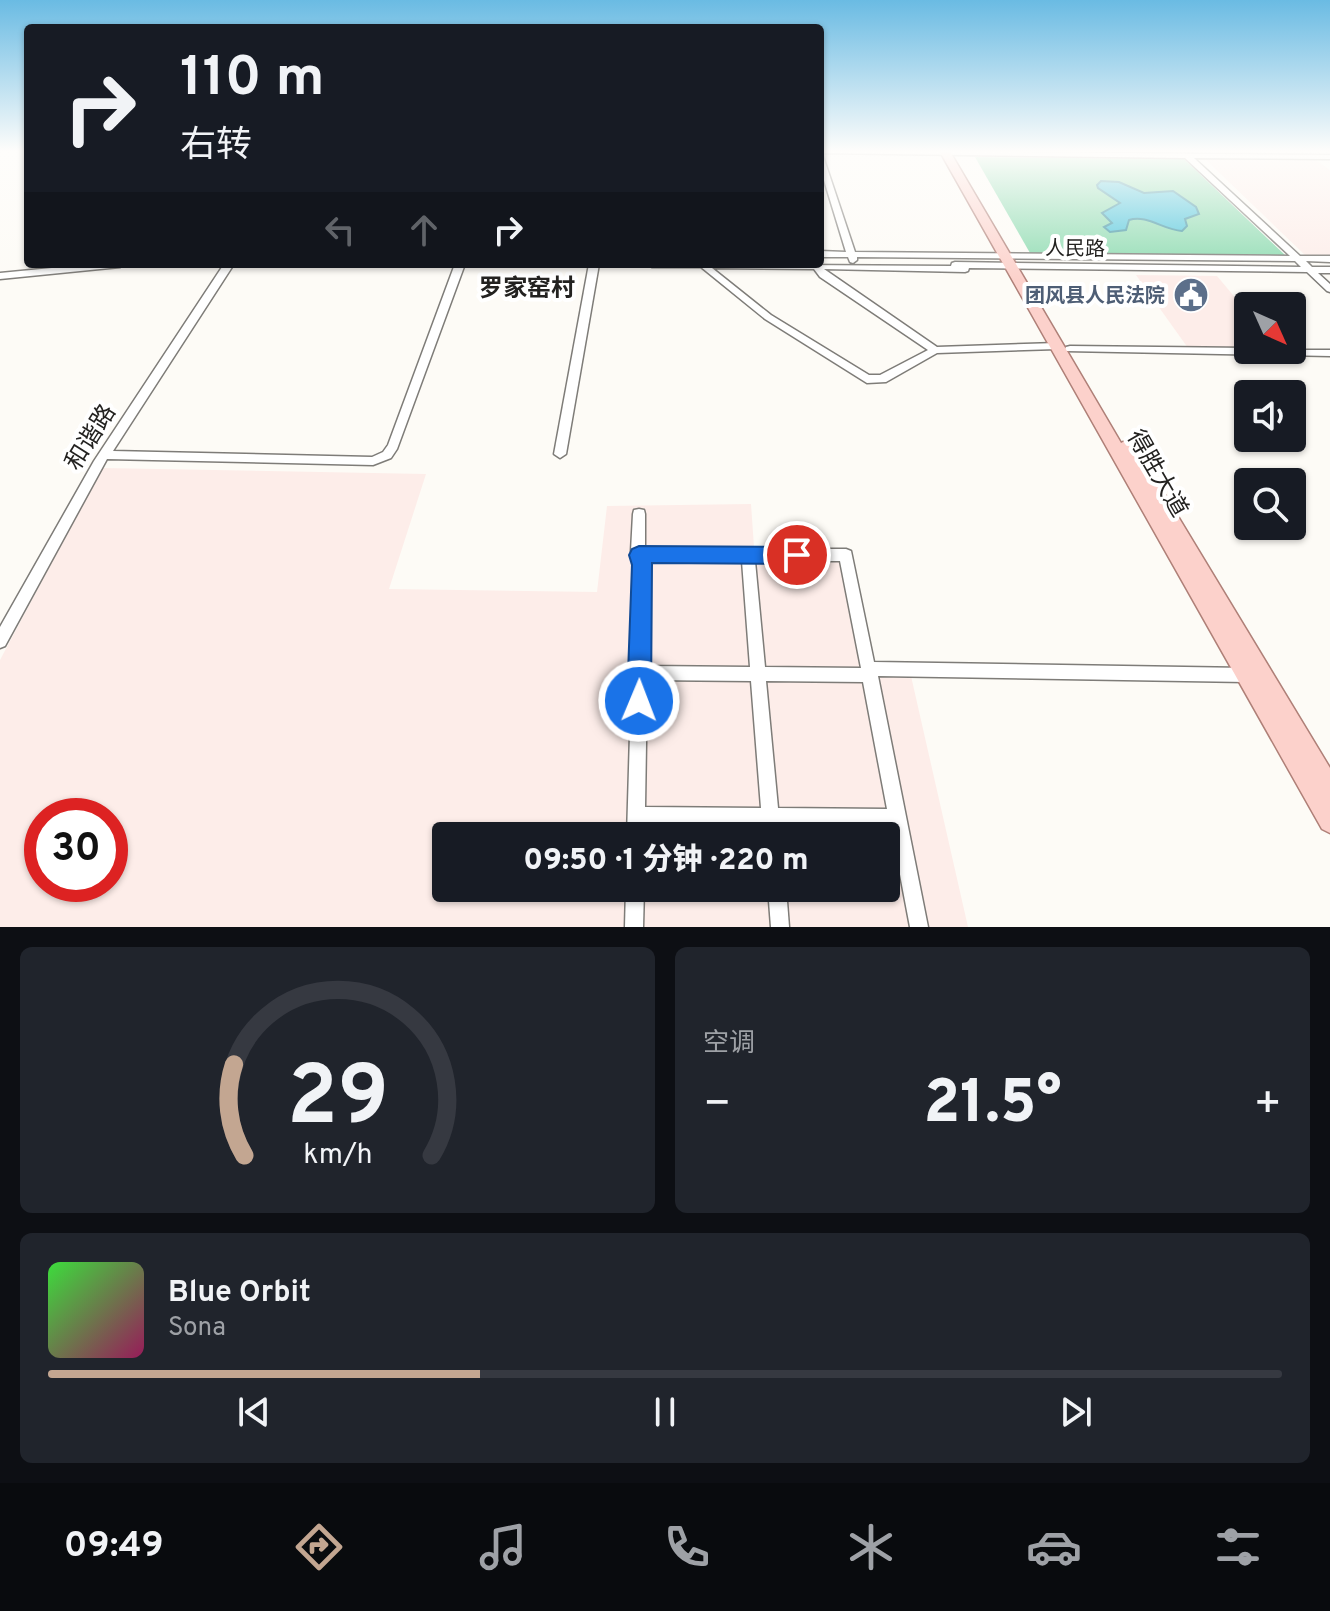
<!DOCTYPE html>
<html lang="zh">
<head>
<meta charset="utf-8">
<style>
	body { margin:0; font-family:Overpass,"Noto Sans SC",sans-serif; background:#20242c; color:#f1f3f6; height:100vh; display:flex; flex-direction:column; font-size:30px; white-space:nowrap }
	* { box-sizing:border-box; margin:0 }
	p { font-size:26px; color:#9ea1a6 }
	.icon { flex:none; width:44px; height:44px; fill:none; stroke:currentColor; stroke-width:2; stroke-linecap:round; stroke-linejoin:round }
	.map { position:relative; height:927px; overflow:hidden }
	.panel { display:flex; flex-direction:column; gap:20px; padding:20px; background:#0d0f14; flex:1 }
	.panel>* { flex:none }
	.guide { position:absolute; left:24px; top:24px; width:800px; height:244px; border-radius:8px; box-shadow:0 2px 6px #0004; background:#171b24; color:#f1f3f6; overflow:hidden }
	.needle { width:52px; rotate:135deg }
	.buttons { position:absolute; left:1234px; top:292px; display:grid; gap:16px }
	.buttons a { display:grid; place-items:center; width:72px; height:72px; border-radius:8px; background:#171b24; box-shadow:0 2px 6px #0004; font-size:40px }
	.speed { position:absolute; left:24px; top:798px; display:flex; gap:16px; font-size:40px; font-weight:700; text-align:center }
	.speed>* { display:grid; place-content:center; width:104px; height:104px; border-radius:50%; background:#171b24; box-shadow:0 2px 6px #0004; line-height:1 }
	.speed .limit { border:12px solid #d22; background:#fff; color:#111 }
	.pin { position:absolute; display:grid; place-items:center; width:68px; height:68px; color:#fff; margin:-34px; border:4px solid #fff; border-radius:50%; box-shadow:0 2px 8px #0007 }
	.me { position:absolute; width:88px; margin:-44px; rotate:1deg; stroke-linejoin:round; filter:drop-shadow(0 0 6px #0008) }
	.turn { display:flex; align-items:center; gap:28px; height:168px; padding:0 24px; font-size:36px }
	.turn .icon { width:104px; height:104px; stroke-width:2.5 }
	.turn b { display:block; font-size:56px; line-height:68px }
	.lanes { display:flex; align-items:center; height:76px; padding:0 24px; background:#0003; justify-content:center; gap:40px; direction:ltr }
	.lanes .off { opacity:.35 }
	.big { font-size:60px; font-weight:800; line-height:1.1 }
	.panel .tile { flex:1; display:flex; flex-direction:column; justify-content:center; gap:12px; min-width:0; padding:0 28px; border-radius:12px; background:#20242c }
	.panel .dial { align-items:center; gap:0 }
	.dial svg { height:208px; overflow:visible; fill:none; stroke:#363941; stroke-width:7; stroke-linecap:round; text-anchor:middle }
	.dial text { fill:#f1f3f6; stroke:none }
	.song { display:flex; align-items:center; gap:24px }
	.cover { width:96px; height:96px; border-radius:12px; background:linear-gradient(135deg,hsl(120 70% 55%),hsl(330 70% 35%)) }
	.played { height:8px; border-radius:4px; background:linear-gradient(90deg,#c3a691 35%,#363941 35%) }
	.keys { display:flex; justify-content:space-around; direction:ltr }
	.heat { display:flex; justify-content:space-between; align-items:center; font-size:44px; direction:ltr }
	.panel .tiles { flex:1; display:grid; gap:20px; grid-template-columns:1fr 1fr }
	.tile:last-child { grid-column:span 2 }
	.trip { position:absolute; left:432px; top:822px; width:468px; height:80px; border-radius:8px; background:#171b24; box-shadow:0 2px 6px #0004; font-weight:800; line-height:80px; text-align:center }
	.tab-bar { display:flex; height:128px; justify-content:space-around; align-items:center; background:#090b0e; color:#9ea1a6 }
	.tab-bar .icon { width:56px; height:56px }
	.tab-bar .on { color:#c3a691 }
	.tab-bar b { font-size:36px; color:#f1f3f6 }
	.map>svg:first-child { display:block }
	.commercial { fill:#fdede9; fill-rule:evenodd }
	.green { fill:#8edbb1 }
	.water { fill:#4ec5db; stroke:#4194a3; stroke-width:2 }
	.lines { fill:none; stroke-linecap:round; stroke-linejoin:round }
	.minor-casing { stroke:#7e7c78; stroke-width:3 }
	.major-casing { stroke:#af8078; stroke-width:3 }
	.minor { fill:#fff; fill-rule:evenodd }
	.major { fill:#fcd1cb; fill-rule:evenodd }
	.route { fill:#1a73e8; stroke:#114b97; stroke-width:2 }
	.labels { text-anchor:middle; stroke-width:8; stroke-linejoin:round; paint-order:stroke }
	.far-street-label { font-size:20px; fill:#232220; stroke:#fff }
	.far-service-label { font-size:20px; font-weight:bold; fill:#4e5e75; stroke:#fff; text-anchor:end }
	.far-quarter-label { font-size:24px; font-weight:bold; fill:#232220; stroke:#fff }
	.street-label { font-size:24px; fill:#232220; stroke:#fff }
</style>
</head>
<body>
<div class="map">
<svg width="1330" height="927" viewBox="0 0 1330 927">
	<rect width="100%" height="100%" fill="#fdfbf6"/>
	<!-- commercial -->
	<g class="commercial">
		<path d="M 1205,159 L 1316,160 L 1330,170 L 1330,257 L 1307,257 Z"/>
		<path d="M 1136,275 L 1217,276 L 1248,313 L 1248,348 L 1188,348 Z"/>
		<path d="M 102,468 L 426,474 L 389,589 L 597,592 L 607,506 L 751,504 L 754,547 L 848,549 L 877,675 L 911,676 L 968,927 L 0,927 L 0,660 ZM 42,816 L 110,816 L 110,884 L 42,884 ZM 446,836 L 886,836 L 886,888 L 446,888 Z"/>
	</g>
	<!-- green -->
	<path class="green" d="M 975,157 L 1184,159 L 1285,255 L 1030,253 Z"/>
	<!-- water -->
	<path class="water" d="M 1101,181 L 1119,182 L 1144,193 L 1173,191 L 1196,207 L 1199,214 L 1185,219 L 1187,226 L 1182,231 C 1163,230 1147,214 1129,220 L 1126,230 L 1110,232 L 1104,227 L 1112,223 L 1102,213 L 1120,203 L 1098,188 L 1097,185 Z"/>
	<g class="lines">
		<defs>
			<g id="minor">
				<path d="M 820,150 L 1330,155 L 1330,159 L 1194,158 L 1300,256 L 1330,256 L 1330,262 L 1306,261 L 1312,267 L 1330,267 L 1330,273 L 1318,273 L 1330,284 L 1330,292 L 1327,291 L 1307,272 L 969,268 L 968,271 L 965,272 L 824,269 L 937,347 L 1057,343 L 1062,346 L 1057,349 L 937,353 L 886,382 L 867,383 L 765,319 L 701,267 L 652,267 L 647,264 L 951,266 L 952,263 L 955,262 L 1301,267 L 1295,261 L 857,257 L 857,260 L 853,263 L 850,262 L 848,257 L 820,257 L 820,251 L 846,252 L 820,167 ZM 822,153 L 1185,158 L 1290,256 L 855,252 ZM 712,268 L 814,269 L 820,277 L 928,350 L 880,375 L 869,375 L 771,315 Z"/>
				<path d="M 93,264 L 125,264 L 120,267 L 0,279 L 0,273 Z"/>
				<path d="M 224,264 L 234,264 L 113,451 L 372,457 L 383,452 L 388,445 L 455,264 L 465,264 L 397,449 L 391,458 L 373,465 L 107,459 L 5,646 L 0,648 L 0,627 L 94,461 Z"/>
				<path d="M 589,264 L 599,264 L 566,454 L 560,458 L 554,454 Z"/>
				<path d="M 1070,346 L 1248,348 L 1248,350 L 1330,350 L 1330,356 L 1066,351 L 1065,349 L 1066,347 Z"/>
				<path d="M 639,509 L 644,510 L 645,514 L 645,549 L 846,549 L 851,551 L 874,662 L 1246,668 L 1251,670 L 1254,675 L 1251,680 L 1246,682 L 878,676 L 928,927 L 910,927 L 891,827 L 780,826 L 781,836 L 763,836 L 762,826 L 645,825 L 645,836 L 627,836 L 635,565 L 631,551 L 633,514 L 634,510 ZM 647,561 L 742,561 L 750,667 L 647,666 ZM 755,561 L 840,561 L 861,668 L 765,667 ZM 647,680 L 751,681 L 761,808 L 645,807 ZM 766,681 L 863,682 L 887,809 L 778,808 Z"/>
				<path d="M 626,888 L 644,888 L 643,927 L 625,927 Z"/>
				<path d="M 768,888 L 786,888 L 789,927 L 771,927 Z"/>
			</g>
			<path id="major" d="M 939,150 L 949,150 L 1121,443 L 1127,440 L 1133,442 L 1330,768 L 1330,833 L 1322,829 Z"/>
		</defs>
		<!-- minor casing -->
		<use href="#minor" class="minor-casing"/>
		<!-- major casing -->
		<use href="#major" class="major-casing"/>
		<!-- minor -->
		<use href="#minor" class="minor"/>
		<!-- major -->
		<use href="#major" class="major"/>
	</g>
	<!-- sky -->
	<linearGradient id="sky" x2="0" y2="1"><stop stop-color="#6abbe3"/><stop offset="0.54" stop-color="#fefdfb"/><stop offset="1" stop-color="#fefdfb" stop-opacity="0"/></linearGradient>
	<rect width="1330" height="280" fill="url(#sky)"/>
	<!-- route -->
	<path class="route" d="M 639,546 L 797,547 L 804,549 L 807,555 L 804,561 L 797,564 L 652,563 L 651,701 L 647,709 L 639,713 L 631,709 L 627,701 L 632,565 L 629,555 L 632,549 Z"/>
	<!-- icons -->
	<defs>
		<symbol id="civic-disc" viewBox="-11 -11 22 22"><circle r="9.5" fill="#5c6f8a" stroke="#fff"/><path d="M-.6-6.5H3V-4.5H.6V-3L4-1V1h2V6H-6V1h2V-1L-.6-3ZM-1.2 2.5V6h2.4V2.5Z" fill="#fff"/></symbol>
	</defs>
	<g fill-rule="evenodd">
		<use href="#civic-disc" x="1171" y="275" width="40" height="40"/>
	</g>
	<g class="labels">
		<!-- far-street labels -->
		<g class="far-street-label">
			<text transform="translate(1075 248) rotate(1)" y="7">人民路</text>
		</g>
		<!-- far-service labels -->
		<g class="far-service-label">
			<text x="1165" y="302">团风县人民法院</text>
		</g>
		<!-- far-quarter labels -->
		<g class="far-quarter-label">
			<text x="527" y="296">罗家窑村</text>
		</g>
		<!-- street labels -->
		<g class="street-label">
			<text transform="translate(90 437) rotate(-58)" y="8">和谐路</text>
			<text transform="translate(1158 473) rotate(60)" y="8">得胜大道</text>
		</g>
	</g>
</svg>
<div class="buttons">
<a><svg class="needle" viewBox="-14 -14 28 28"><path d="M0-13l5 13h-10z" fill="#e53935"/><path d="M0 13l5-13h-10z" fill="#9ea1a6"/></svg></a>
<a><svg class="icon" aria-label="sound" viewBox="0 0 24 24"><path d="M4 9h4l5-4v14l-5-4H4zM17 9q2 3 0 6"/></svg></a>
<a><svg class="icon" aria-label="search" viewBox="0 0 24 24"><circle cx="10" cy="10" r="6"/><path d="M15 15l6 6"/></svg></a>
</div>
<div class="speed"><div class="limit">30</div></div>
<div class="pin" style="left:797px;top:555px;background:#d93025"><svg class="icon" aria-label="arrive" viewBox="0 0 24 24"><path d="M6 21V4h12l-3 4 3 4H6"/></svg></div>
<svg class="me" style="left:639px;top:701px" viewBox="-20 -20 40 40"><circle r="17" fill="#1a73e8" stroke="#fff" stroke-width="3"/><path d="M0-11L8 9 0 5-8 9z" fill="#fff"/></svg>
<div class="trip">09:50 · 1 分钟 · 220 m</div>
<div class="guide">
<div class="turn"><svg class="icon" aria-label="right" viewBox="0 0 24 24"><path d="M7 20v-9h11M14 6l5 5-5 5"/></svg><div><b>110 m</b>右转</div></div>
<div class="lanes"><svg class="icon off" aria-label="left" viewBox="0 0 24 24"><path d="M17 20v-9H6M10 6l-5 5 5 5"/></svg><svg class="icon off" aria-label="ahead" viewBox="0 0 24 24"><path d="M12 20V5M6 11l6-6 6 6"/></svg><svg class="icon" aria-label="right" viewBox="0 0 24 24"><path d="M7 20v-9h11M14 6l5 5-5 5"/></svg></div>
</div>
</div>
<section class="panel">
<div class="tiles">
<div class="tile dial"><svg viewBox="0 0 100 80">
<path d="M14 69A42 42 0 1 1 86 69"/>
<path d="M14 69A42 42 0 0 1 10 34" stroke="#c3a691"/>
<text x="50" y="56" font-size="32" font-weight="700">29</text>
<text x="50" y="72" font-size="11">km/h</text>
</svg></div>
<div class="tile"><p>空调</p>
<div class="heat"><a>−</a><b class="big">21.5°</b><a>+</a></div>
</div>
<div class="tile">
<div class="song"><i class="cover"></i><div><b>Blue Orbit</b><p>Sona</p></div></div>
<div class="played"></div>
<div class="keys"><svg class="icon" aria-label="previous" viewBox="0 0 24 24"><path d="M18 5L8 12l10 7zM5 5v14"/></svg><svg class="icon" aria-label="pause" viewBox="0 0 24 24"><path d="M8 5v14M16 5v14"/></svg><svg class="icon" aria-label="next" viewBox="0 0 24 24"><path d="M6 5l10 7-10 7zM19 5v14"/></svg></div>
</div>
</div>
</section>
<nav class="tab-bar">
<b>09:49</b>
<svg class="icon on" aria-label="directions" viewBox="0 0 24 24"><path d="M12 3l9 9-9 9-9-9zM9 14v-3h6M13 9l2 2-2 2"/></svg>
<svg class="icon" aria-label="music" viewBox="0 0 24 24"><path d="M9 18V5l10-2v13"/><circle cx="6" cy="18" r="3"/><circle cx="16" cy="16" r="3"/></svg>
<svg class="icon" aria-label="phone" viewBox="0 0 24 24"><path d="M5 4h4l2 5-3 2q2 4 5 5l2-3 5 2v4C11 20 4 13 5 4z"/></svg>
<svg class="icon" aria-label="climate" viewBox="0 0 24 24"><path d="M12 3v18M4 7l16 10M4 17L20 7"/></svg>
<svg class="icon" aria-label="car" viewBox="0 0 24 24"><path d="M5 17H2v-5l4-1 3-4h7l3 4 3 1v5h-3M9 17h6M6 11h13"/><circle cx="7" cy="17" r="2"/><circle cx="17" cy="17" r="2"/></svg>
<svg class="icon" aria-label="filters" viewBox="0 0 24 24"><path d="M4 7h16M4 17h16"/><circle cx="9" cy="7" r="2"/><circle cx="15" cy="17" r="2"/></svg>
</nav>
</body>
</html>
